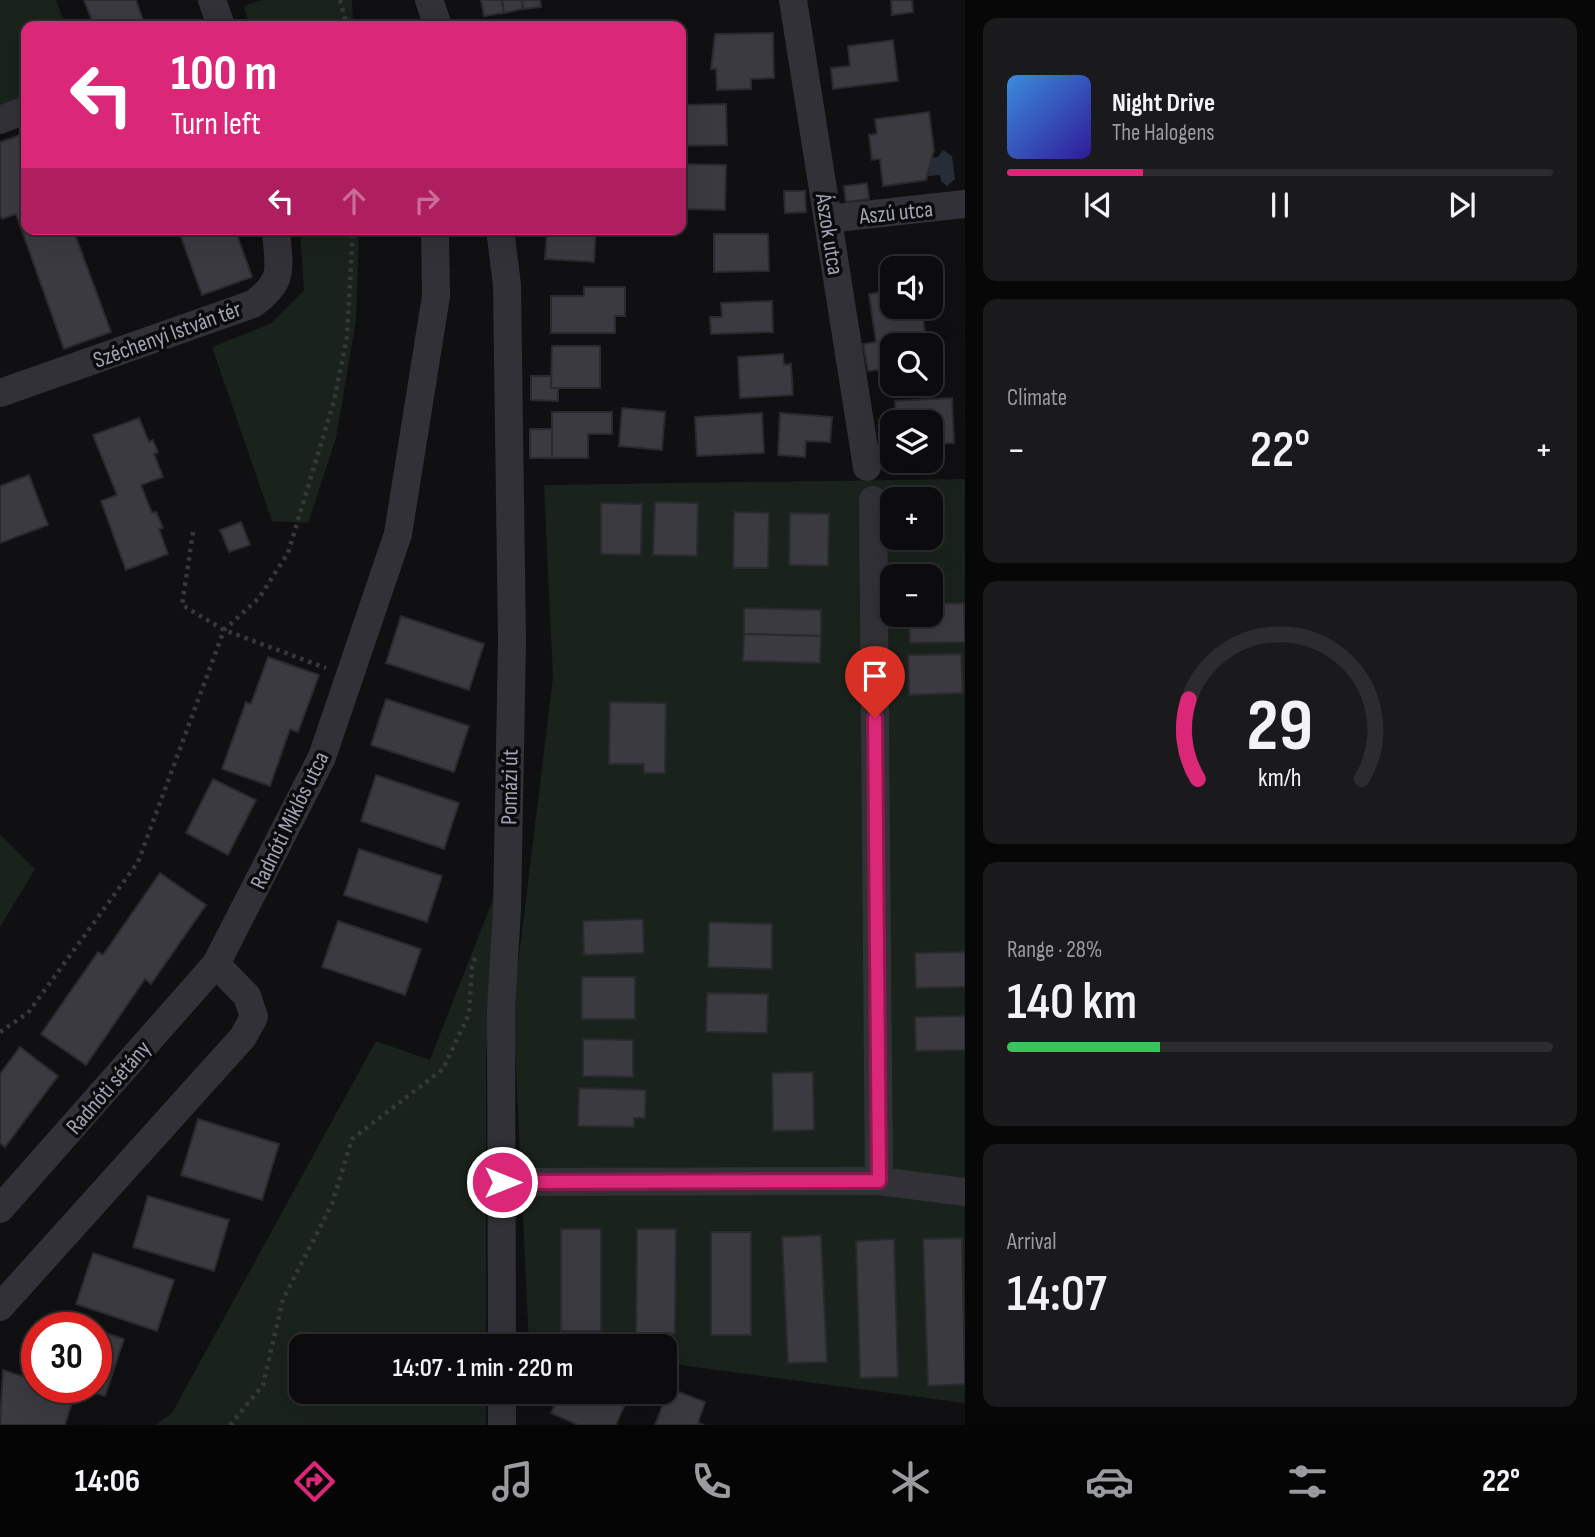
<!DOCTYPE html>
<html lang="en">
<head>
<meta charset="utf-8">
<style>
	body { margin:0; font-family:"Sofia Sans Condensed",sans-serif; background:#1a1a1c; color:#f1f3f6; height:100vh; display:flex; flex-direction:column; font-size:26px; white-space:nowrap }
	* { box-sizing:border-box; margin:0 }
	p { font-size:23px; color:#9a9b9e }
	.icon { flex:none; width:38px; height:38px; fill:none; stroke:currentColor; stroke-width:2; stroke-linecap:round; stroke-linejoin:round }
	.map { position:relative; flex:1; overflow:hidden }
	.sheet { display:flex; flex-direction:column; gap:18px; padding:18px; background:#070708; width:630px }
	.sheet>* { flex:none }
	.guide { position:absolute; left:21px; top:21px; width:665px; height:214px; border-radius:14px; box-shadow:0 7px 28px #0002,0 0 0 2px #2c2c2e; background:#db2777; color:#fff; overflow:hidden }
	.fabs { position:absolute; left:880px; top:256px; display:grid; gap:14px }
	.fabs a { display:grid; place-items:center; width:63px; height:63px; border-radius:14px; background:#0c0c0e; box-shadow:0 7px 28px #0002,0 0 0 2px #2c2c2e; font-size:35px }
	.speed { position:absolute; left:21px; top:1312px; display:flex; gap:14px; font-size:35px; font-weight:700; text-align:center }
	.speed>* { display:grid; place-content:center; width:91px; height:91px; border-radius:50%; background:#0c0c0e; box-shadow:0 7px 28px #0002,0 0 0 2px #2c2c2e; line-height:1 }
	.speed .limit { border:10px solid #d22; background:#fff; color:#111 }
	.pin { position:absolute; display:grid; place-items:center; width:60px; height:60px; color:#fff; margin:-72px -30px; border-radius:50% 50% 50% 0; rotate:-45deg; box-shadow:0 0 7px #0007 }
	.pin .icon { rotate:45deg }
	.me { position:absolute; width:77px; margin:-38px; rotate:90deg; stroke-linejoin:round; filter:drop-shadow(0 0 5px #0008) }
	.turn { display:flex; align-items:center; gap:24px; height:147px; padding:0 35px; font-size:32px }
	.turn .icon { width:91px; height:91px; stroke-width:2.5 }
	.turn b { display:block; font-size:49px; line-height:60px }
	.lanes { display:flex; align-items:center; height:66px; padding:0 35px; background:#0003; justify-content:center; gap:35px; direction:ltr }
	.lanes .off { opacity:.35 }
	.big { font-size:52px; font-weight:600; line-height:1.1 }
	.sheet .tile { flex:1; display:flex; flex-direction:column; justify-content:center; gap:10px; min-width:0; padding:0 24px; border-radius:14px; background:#1a1a1c }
	.sheet .dial { align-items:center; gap:0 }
	.dial svg { height:182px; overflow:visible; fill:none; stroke:#2c2c2e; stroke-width:7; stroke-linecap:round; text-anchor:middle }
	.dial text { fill:#f1f3f6; stroke:none }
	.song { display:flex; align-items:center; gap:21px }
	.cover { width:84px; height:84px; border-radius:10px; background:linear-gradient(135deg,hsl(210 70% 55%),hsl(250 70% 35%)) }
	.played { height:7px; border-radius:4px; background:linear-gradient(90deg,#db2777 25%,#2c2c2e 25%) }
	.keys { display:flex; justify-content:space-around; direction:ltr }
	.heat { display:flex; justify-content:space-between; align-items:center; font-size:38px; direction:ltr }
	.charge { height:10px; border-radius:5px; background:linear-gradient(90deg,#34c759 28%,#2c2c2e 0) }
	.trip { position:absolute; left:289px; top:1334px; width:388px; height:70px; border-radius:14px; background:#0c0c0e; box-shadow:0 7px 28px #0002,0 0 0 2px #2c2c2e; font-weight:600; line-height:70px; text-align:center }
	.tab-bar { display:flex; height:112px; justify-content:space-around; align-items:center; background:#050506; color:#9a9b9e }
	.tab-bar .icon { width:49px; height:49px }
	.tab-bar .selected { color:#db2777 }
	.tab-bar b { font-size:32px; color:#f1f3f6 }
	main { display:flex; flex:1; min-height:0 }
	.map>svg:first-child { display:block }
	.green { fill:#1a221c; fill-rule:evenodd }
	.water { fill:#262d36 }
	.building { fill:#3a3a40; stroke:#2a2a2e; stroke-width:2 }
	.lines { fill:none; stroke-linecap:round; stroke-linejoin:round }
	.path { stroke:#37383e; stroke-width:4.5; stroke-dasharray:3.5 5; stroke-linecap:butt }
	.minor { stroke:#313137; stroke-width:28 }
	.route-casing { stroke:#8e194d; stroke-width:18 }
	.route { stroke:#db2777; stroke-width:12 }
	.labels { text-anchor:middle; stroke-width:7; stroke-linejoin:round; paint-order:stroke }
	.street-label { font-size:23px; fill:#a0a3b4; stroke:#0b0b0d }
</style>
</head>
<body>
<main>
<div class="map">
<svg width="965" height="1425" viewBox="0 0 965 1425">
	<rect width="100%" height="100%" fill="#101012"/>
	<!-- green -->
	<g class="green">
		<path d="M 0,0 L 56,0 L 66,26 L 26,26 L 26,101 L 0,110 Z"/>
		<path d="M 263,0 L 352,0 L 353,26 L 249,26 L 244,6 Z"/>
		<path d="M 300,229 L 359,229 L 356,320 L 336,438 L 308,523 L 272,521 L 212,347 L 272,323 L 304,291 Z"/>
		<path d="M 965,479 L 965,1403 L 665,1363 L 665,1346 L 529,1344 L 513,1005 L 553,678 L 544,485 ZM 892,499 L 931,499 L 931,537 L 892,537 ZM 892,576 L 931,576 L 931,614 L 892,614 Z"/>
		<path d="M 0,835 L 35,869 L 0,927 Z"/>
		<path d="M 501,879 L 486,1056 L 486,1346 L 301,1346 L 301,1391 L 486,1391 L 486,1425 L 156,1425 L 172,1413 L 376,1041 L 430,1060 Z"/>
	</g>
	<!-- water -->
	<path class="water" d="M 943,150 L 952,156 L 955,179 L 947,186 L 941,181 L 940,175 L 928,176 L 932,158 L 938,157 Z"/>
	<!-- building -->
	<g class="building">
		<path d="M 84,0 L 136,0 L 145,26 L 94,26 Z"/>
		<path d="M 481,0 L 502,0 L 504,13 L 484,16 Z"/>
		<path d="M 502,0 L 522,0 L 523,9 L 504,13 Z"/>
		<path d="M 522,0 L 540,0 L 541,7 L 523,9 Z"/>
		<path d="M 891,0 L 912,0 L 913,12 L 892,15 Z"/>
		<path d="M 773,33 L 774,78 L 751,79 L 751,89 L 717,90 L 716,69 L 711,69 L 715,34 Z"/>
		<path d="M 893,40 L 898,81 L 833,89 L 831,68 L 850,66 L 848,46 Z"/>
		<path d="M 726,104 L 727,145 L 681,146 L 681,105 Z"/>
		<path d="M 929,112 L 934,150 L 926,180 L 883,186 L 880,159 L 872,160 L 869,135 L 877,134 L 875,119 Z"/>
		<path d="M 26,133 L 26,229 L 73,229 L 111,332 L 64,349 L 16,214 L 2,219 L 0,214 L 0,142 Z"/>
		<path d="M 681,164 L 726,165 L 725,210 L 681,209 Z"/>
		<path d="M 867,183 L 869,199 L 846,202 L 844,186 Z"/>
		<path d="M 784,191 L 805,191 L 806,212 L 785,213 Z"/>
		<path d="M 178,229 L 235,229 L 252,277 L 202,295 Z"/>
		<path d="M 547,229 L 596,229 L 594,262 L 545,259 Z"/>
		<path d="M 714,234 L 768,234 L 769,271 L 714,272 Z"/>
		<path d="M 584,287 L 625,287 L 625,316 L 615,316 L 615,333 L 551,333 L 551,296 L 584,296 Z"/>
		<path d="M 892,290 L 892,306 L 921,306 L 927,345 L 892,345 L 892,368 L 868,371 L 863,344 L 876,342 L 869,294 Z"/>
		<path d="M 772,301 L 773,332 L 711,334 L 710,317 L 722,317 L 721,303 Z"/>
		<path d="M 552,346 L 600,346 L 600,388 L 551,388 Z"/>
		<path d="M 783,354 L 784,365 L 791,364 L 793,395 L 740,398 L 738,357 Z"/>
		<path d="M 531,376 L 551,376 L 551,388 L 558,388 L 558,401 L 531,400 Z"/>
		<path d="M 952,398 L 954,443 L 931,444 L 931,422 L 896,422 L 895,401 Z"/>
		<path d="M 622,408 L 665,412 L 662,450 L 619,446 Z"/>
		<path d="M 552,412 L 612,412 L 612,434 L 588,434 L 588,458 L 552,458 Z"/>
		<path d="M 762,413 L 764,453 L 697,456 L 695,417 Z"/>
		<path d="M 780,413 L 832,417 L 830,442 L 806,441 L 805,457 L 778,455 Z"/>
		<path d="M 139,418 L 149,442 L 153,440 L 158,452 L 154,454 L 163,477 L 141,485 L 152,513 L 156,512 L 163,528 L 159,529 L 168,554 L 126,570 L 101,501 L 117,495 L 93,435 Z"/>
		<rect x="530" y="429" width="22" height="29"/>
		<path d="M 29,475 L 48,525 L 0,543 L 0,486 Z"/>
		<path d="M 655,502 L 698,503 L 697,556 L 653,555 Z"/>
		<path d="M 601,503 L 642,504 L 641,555 L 601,554 Z"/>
		<path d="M 734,512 L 769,513 L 768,568 L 733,568 Z"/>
		<path d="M 790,513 L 829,514 L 828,566 L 789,565 Z"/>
		<path d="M 241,522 L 250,545 L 229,552 L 220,530 Z"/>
		<path d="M 964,603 L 965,642 L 910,643 L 909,614 L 931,614 L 931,604 Z"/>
		<path d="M 744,608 L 821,610 L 821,636 L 744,634 Z"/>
		<path d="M 401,616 L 484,644 L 469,690 L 386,663 Z"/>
		<path d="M 744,634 L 821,636 L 820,663 L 743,661 Z"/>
		<path d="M 961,654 L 963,693 L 909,695 L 908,655 Z"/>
		<path d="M 268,657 L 319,675 L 298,732 L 290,729 L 270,786 L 222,769 L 246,702 L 251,704 Z"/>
		<path d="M 386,699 L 469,726 L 454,772 L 371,745 Z"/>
		<path d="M 610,702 L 666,703 L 665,773 L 644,773 L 644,764 L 609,764 Z"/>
		<path d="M 376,775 L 459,803 L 444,849 L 361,821 Z"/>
		<path d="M 213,779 L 256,800 L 228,855 L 186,833 Z"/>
		<path d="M 359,849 L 442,876 L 427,922 L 344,895 Z"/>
		<path d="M 160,873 L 206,905 L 151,984 L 145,979 L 86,1065 L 41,1034 L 98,952 L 103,955 Z"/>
		<path d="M 643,919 L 644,953 L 584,955 L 583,921 Z"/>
		<path d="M 338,921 L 421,949 L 405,995 L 322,967 Z"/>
		<path d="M 709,922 L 772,924 L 772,969 L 708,967 Z"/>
		<path d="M 965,952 L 965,987 L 916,988 L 915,953 Z"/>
		<rect x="582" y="977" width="53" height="42"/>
		<path d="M 707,993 L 768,994 L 767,1033 L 706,1032 Z"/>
		<path d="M 965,1016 L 965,1050 L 916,1051 L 915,1017 Z"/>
		<path d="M 583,1039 L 633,1040 L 633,1077 L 583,1076 Z"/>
		<path d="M 20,1047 L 58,1076 L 5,1147 L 0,1143 L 0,1074 Z"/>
		<path d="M 813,1072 L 814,1130 L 773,1131 L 772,1073 Z"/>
		<path d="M 579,1088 L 646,1090 L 645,1118 L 634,1118 L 634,1127 L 578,1126 Z"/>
		<path d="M 198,1119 L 279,1144 L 262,1200 L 181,1175 Z"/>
		<path d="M 148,1196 L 229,1220 L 214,1271 L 133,1247 Z"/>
		<rect x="561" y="1229" width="40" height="102"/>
		<path d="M 637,1229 L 676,1229 L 675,1333 L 636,1333 Z"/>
		<rect x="711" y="1232" width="40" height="103"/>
		<path d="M 821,1235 L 827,1362 L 788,1363 L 782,1237 Z"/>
		<path d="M 962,1238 L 965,1384 L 928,1386 L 923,1239 Z"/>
		<path d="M 894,1239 L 898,1377 L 860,1378 L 856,1241 Z"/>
		<path d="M 93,1253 L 174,1280 L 157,1331 L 76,1304 Z"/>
		<path d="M 49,1314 L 90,1328 L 44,1328 Z"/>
		<path d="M 96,1330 L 124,1339 L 105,1396 L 79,1388 L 96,1388 Z"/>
		<path d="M 3,1370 L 37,1381 L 37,1388 L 57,1388 L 75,1393 L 65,1425 L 0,1425 Z"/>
		<path d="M 669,1388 L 705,1402 L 698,1423 L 704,1425 L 655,1425 Z"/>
		<path d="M 561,1391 L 620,1391 L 629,1395 L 616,1425 L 578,1425 L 551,1413 Z"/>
	</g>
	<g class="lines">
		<!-- path -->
		<g class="path">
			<path d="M 340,0 L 347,26"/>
			<path d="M 193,532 L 182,605 L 224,630 L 326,668"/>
			<path d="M 0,1032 L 28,1013 L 138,862 L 224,630 L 259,598 L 288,553 L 334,401 L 347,337 L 353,229"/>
			<path d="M 230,1425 L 263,1385 L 283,1299 L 332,1204 L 352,1139 L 443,1069 L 469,1014 L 472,966 L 476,956"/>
		</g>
		<!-- minor -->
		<g class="minor">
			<path d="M 212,0 L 221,26"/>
			<path d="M 429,0 L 438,26"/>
			<path d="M 793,0 L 867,467"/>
			<path d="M 0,120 L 26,110"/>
			<path d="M 828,219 L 965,204"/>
			<path d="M 500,229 L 507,285 L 512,642 L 507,910 L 501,1009 L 502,1346"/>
			<path d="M 0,393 L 253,304 C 287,279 278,267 276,229"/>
			<path d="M 873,500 L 879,1181 L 965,1192"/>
			<path d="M 502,1182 L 879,1181"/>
			<path d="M 0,1209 L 216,964 L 322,757 L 398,534 L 436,296 L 435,229"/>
			<path d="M 0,1307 L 243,1037 L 254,1017 L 247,996 L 216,964"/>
			<path d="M 502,1425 L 502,1391"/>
		</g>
	</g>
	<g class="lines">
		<defs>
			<path id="route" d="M 502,1182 L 879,1181 L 875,718"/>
		</defs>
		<!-- route casing -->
		<use href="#route" class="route-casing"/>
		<!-- route -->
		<use href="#route" class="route"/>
	</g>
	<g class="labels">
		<!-- street labels -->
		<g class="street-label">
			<text transform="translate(896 212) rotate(-6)" y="8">Aszú utca</text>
			<text transform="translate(830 234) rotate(81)" y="8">Ászok utca</text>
			<text transform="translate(167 334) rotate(-20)" y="8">Széchenyi István tér</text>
			<text transform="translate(509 787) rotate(-89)" y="8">Pomázi út</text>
			<text transform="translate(289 820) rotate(-64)" y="8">Radnóti Miklós utca</text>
			<text transform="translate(108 1087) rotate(-49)" y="8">Radnóti sétány</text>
		</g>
	</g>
</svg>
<div class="fabs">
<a><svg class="icon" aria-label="sound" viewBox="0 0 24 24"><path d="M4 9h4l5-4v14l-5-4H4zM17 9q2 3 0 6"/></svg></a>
<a><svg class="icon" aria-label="search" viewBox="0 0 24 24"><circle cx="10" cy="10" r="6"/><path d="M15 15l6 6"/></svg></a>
<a><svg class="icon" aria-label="layers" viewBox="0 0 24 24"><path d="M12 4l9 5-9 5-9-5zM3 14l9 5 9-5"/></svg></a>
<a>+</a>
<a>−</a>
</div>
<div class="speed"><div class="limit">30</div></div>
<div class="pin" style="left:875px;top:718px;background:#d93025"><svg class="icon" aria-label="arrive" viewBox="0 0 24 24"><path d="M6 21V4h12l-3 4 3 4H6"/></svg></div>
<svg class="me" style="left:502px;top:1182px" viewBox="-20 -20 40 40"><circle r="17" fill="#db2777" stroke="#fff" stroke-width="3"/><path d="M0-11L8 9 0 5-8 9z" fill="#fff"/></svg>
<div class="trip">14:07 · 1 min · 220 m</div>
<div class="guide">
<div class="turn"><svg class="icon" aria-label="left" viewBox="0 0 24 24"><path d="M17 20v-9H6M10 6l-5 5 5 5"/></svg><div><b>100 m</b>Turn left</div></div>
<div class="lanes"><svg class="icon" aria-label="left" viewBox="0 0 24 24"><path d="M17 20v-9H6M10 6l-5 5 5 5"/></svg><svg class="icon off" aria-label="ahead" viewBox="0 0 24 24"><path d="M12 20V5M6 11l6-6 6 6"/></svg><svg class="icon off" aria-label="right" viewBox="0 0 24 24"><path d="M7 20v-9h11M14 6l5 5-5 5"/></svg></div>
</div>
</div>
<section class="sheet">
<div class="tile">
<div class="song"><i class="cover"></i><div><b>Night Drive</b><p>The Halogens</p></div></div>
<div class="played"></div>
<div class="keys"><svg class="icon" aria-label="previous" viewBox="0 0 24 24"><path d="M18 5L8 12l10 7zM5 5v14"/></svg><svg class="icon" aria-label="pause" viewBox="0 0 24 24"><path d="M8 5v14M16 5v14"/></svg><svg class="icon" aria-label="next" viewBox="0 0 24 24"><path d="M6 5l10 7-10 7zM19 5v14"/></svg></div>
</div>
<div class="tile"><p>Climate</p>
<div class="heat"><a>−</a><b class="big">22°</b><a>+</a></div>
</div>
<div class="tile dial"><svg viewBox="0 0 100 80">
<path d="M14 69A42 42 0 1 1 86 69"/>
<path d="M14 69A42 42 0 0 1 10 34" stroke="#db2777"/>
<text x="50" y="56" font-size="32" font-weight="700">29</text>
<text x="50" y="72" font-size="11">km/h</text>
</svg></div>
<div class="tile"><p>Range · 28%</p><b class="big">140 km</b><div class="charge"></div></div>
<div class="tile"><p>Arrival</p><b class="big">14:07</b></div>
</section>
</main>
<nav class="tab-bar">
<b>14:06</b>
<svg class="icon selected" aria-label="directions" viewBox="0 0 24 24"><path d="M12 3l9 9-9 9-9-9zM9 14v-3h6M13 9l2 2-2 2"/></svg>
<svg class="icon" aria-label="music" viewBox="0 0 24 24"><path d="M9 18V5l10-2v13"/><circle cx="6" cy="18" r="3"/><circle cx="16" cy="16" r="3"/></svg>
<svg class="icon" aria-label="phone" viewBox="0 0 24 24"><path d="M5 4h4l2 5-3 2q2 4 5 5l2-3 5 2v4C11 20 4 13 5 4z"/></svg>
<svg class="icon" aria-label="climate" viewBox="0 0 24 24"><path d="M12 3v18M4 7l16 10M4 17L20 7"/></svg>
<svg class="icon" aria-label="car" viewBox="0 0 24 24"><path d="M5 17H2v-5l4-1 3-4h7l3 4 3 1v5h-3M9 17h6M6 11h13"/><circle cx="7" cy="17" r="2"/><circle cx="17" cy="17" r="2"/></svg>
<svg class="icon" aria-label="filters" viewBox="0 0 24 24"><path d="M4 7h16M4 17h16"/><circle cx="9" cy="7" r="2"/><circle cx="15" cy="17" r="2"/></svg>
<b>22°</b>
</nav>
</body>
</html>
